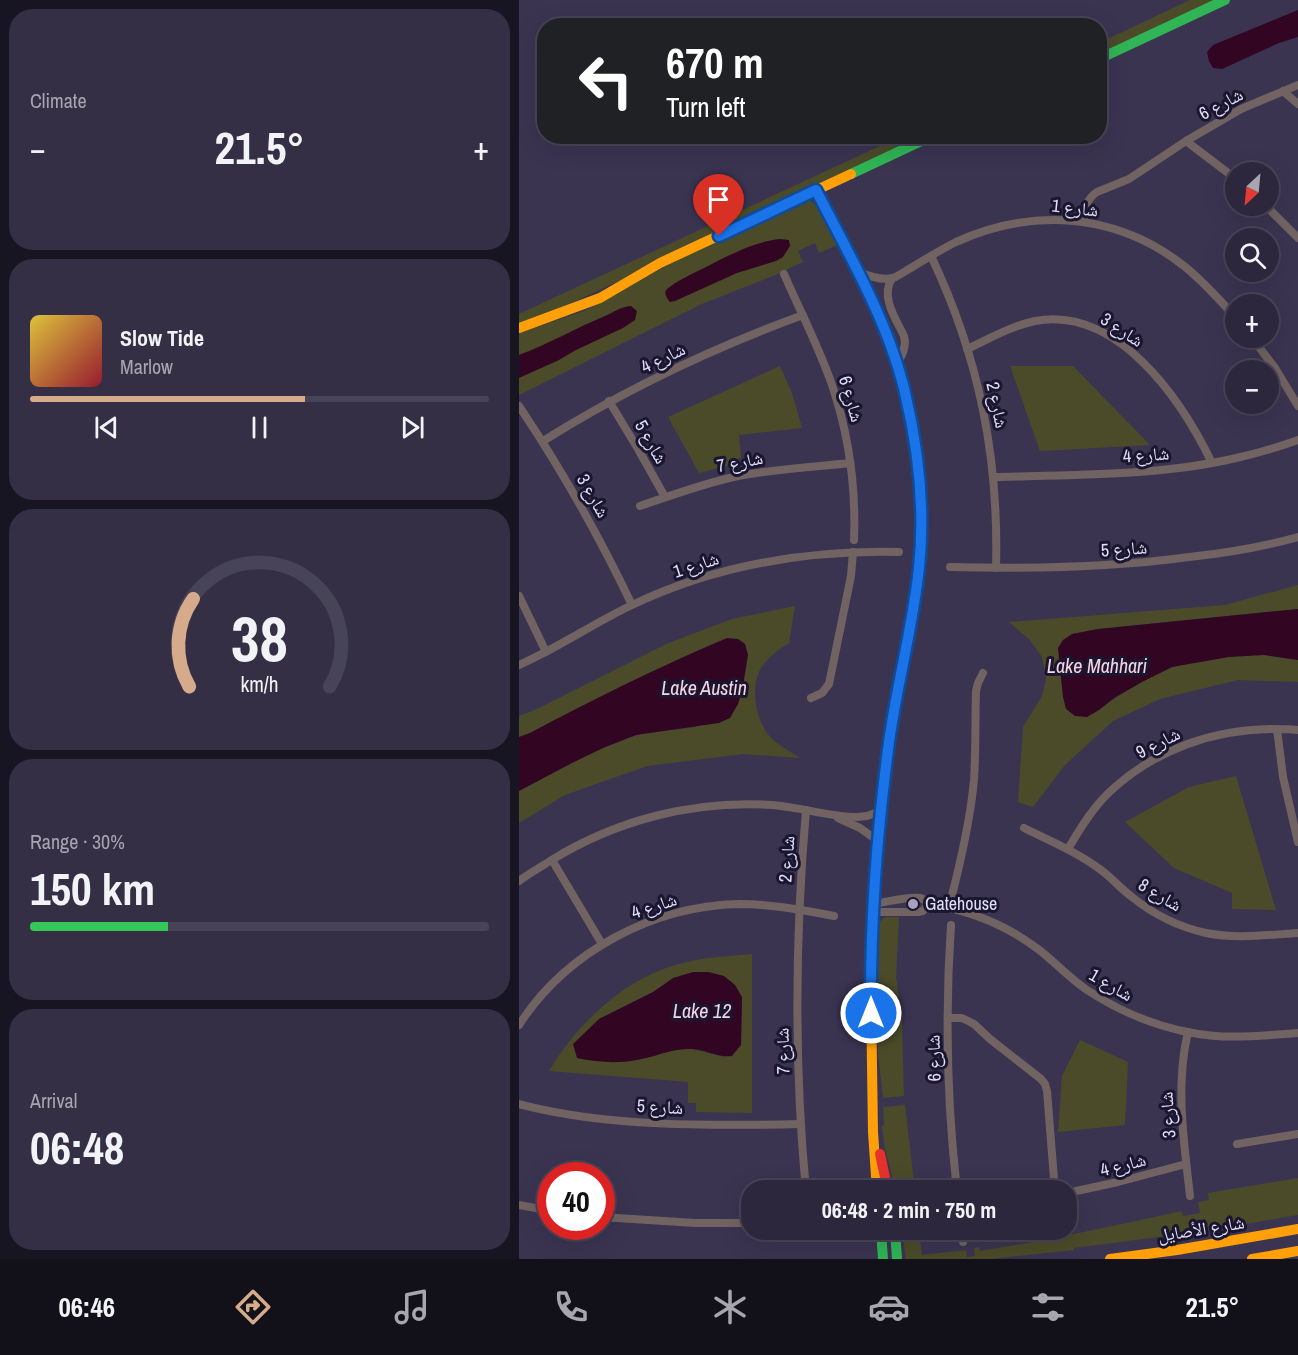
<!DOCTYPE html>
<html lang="en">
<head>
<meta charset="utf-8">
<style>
	body { margin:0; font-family:"Archivo Narrow","Noto Naskh Arabic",sans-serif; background:#342f44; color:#f1f3f6; height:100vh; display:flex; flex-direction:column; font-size:22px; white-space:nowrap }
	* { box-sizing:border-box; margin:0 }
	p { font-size:20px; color:#a6a5b0 }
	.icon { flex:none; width:33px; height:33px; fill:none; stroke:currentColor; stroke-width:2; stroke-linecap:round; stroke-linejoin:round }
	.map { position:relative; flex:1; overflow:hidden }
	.sheet { display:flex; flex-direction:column; gap:9px; padding:9px; background:#181522; width:519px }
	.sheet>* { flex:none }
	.top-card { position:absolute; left:18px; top:18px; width:570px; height:126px; border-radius:24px; box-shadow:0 6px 24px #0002,0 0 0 2px #484457; background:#202124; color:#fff; overflow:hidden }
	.needle { width:39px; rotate:206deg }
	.buttons { position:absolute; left:706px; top:162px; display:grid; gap:12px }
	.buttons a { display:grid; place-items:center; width:54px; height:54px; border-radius:50%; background:#2c273d; box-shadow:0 6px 24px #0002,0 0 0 2px #484457; font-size:30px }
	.speed { position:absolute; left:18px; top:1162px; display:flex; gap:12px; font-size:30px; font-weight:700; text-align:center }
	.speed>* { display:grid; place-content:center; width:78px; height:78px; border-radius:50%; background:#2c273d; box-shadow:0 6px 24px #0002,0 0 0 2px #484457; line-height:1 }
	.speed .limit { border:9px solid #d22; background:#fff; color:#111 }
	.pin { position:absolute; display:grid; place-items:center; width:51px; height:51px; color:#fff; margin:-62px -26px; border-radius:50% 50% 50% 0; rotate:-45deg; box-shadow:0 0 6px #0007 }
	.pin .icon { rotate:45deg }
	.me { position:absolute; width:66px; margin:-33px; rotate:0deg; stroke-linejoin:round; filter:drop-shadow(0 0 4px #0008) }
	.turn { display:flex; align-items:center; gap:21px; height:126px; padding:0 30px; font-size:27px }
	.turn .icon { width:78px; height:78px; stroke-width:2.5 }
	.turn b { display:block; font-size:42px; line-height:51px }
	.big { font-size:45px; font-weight:700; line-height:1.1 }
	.sheet .widget { flex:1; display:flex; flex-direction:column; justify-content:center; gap:9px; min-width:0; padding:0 21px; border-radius:24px; background:#342f44 }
	.sheet .dial { align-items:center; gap:0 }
	.dial svg { height:156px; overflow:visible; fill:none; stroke:#484457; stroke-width:7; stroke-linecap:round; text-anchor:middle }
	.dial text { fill:#f1f3f6; stroke:none }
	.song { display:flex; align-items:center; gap:18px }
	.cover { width:72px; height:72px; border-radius:9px; background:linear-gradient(135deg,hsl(50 70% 55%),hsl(350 70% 35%)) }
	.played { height:6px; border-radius:3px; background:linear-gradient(90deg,#d6ab8b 60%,#484457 60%) }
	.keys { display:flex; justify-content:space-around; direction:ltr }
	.heat { display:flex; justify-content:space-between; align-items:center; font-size:33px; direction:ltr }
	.charge { height:9px; border-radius:4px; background:linear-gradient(90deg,#34c759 30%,#484457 0) }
	.trip { position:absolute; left:222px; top:1180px; width:336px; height:60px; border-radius:24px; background:#2c273d; box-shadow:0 6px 24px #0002,0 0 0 2px #484457; font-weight:700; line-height:60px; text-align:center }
	.tabs { display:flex; height:96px; justify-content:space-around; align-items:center; background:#121018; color:#a6a5b0 }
	.tabs .icon { width:42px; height:42px }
	.tabs .on { color:#d6ab8b }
	.tabs b { font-size:27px; color:#f1f3f6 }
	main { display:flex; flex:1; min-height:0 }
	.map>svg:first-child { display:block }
	.green { fill:#4b4b2a; fill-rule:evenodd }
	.water { fill:#320623 }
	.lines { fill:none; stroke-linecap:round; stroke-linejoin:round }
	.street { stroke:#706362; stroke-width:8 }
	.fast { stroke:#30b455; stroke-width:10 }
	.slow { stroke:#ff9f0a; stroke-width:10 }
	.jam { stroke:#e5322d; stroke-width:10 }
	.route-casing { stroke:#114b97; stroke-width:15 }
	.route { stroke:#1a73e8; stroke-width:10 }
	.poi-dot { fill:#a6a2be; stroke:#1a162f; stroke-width:2 }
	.labels { text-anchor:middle; stroke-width:6; stroke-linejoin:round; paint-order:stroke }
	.street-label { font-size:18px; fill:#e0def9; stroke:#1a162f }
	.poi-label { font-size:18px; fill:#e0def9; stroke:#1a162f; text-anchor:start }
	.water-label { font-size:20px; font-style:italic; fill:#f8d4e4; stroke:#1a162f }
</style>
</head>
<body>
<main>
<section class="sheet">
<div class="widget"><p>Climate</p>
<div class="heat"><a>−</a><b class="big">21.5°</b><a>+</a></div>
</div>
<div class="widget">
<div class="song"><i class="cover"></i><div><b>Slow Tide</b><p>Marlow</p></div></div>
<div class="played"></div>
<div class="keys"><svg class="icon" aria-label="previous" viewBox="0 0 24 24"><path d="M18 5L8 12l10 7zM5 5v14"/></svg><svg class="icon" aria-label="pause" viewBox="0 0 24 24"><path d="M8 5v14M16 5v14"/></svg><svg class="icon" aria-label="next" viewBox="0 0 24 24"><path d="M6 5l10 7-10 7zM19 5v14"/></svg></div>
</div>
<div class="widget dial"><svg viewBox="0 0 100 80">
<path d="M14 69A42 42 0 1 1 86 69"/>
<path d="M14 69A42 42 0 0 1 16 24" stroke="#d6ab8b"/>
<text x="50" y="56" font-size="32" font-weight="700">38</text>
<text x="50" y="72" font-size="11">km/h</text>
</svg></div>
<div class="widget"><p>Range · 30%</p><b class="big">150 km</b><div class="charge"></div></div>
<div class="widget"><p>Arrival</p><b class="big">06:48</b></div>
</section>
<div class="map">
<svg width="779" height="1259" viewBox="0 0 779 1259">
	<rect width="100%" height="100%" fill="#3a3451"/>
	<!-- green -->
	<g class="green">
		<path d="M 671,0 L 706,0 L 581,59 L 580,43 Z"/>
		<path d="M 380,137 L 413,137 L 0,327 L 0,314 Z"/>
		<path d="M 286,201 L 292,201 L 300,206 L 319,245 L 300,253 L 296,243 L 279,251 L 284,262 L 254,276 L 183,304 L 0,395 L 0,333 L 65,311 L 79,304 L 152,263 Z"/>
		<path d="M 261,366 L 273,393 L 283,428 L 220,435 L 222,458 L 213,460 L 214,464 L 180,473 L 149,417 Z"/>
		<path d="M 491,366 L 554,366 L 631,445 L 521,451 Z"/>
		<path d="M 779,585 L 779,609 L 579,629 L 553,634 L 539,649 L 544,697 L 580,710 C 602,693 626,678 652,668 C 673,660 724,654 747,655 C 758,656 768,659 779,660 L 779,682 L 719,680 L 641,699 L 594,721 L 546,765 L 514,807 L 499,802 L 504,727 L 523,696 L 527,679 L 523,657 L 511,640 L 490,622 L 706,605 Z"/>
		<path d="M 276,606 L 270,643 C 259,650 249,657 242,668 C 230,688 237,723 253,739 C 261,746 272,752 281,758 L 224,754 L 128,766 L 46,795 L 0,823 L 0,791 C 37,771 74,749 115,736 C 132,731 157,730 176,727 L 229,655 L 226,644 L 219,639 L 122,678 L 83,696 L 11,733 L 0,737 L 0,716 L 18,709 L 147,644 L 213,619 Z"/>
		<path d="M 717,776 L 757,910 L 713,909 L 713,893 L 655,868 L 606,822 L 670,787 Z"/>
		<path d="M 367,917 L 380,917 L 377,977 L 383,1022 L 385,1096 L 364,1098 L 359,1053 L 358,1018 L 360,923 L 363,919 Z"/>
		<path d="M 233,954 L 233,1113 L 177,1112 L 177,1103 L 169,1103 L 169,1082 L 30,1071 C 60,1021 107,977 164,963 C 187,957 210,956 233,954 ZM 189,972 L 204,976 L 216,985 L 223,997 L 222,1045 L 206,1057 L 173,1049 L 154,1050 L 127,1058 L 94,1062 L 58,1058 L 73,1028 L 80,1019 L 134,992 Z"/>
		<path d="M 561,1040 L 609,1062 L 606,1125 L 539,1132 L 543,1076 Z"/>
		<path d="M 386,1105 L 396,1191 L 377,1191 L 366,1149 L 363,1127 L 365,1124 L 364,1107 Z"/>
		<path d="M 779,1178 L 779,1215 L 656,1236 L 655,1235 L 555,1248 L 555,1250 L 471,1259 L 387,1259 L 383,1230 L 400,1230 L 403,1255 L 447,1250 L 448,1257 L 456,1256 L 455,1248 L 460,1247 L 461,1251 C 529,1240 596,1226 663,1211 L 664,1216 L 681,1213 L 679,1202 L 690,1200 L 689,1193 Z"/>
	</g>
	<!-- water -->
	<g class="water">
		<path d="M 779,10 L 779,37 L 760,43 L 703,69 L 694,68 L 690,61 L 688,52 L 694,45 Z"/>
		<path d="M 261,239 L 270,240 L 271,246 L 264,257 L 257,261 L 218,273 L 156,301 L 151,302 C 148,298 145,295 147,290 C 157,281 171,275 183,269 C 209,256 233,242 261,239 Z"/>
		<path d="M 112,306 L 118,311 L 116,320 L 104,328 L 57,350 L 40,360 L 0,378 L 0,355 C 29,344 57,328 86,316 C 95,312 101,307 112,306 Z"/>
		<path d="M 779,609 L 779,660 L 745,655 L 710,657 L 653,667 L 623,682 L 595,698 L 580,710 L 568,717 L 556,716 L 547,709 L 544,697 L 539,648 L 544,640 L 553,634 L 579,629 Z"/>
		<path d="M 208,638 L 219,639 L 226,644 L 229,655 L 223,692 L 219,704 L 211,718 L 200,723 L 117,735 L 84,748 L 53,763 L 0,791 L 0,737 L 11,733 C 75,699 141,666 208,638 Z"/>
		<path d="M 174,972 L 189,972 L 205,976 L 216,985 L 223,997 L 222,1045 L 213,1056 C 199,1058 186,1049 172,1049 C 156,1048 143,1054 127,1058 C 105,1064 80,1063 58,1058 L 54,1044 L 80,1019 L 134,992 L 154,978 Z"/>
	</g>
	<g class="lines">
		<!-- street -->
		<g class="street">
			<path d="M 764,91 L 779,104"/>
			<path d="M 667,141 L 717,179"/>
			<path d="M 747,206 L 779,238"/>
			<path d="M 565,222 C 566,209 567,199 578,192 L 610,179 L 667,141 L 722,109 L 779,85"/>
			<path d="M 412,256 C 460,357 480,457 477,568"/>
			<path d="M 338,271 C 349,276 362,281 374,278 C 379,276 385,272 390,269 C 405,260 421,250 437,242 C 514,207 598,213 665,266 C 684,281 701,300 717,318"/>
			<path d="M 265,274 C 281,311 300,347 313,385 C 330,435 337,487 335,540"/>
			<path d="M 373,278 C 361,297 377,319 385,336 C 388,347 383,355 378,364"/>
			<path d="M 733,338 L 756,368 L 779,406"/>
			<path d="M 448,349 C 470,339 492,326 516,321 C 599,306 662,399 693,463"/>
			<path d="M 90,401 L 119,449 L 146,497"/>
			<path d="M 0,406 C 43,470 80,536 113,605"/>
			<path d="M 24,441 C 107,389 191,349 284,315"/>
			<path d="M 474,477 C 551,475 637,476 713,459 C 735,454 757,448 779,440"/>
			<path d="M 121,506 C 153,495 186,483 219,476 C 256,469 294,467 331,463"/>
			<path d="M 431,567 C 511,569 591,568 670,557 C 707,553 743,547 779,537"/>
			<path d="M 0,596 L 27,652"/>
			<path d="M 0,665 C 39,648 75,623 113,605 C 197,565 288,550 380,552"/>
			<path d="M 292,698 L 303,693 L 310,684 L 332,576 L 334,552"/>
			<path d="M 758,729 L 764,777 L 779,842"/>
			<path d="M 319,818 L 341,828 L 359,841"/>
			<path d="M 505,828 C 531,841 558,852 582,870 C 593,878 602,889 613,897 C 634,914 660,927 687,933 C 717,939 748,935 779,933"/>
			<path d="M 549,849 C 562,827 576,804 596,787 C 639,749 694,730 751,729 C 761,729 770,729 779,730"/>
			<path d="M 33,860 L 83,944"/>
			<path d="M 0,881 C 9,874 20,868 31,861 C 97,820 174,800 253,805 C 281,807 311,817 338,817 L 348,816 L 362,811"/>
			<path d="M 355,904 C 368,902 389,896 401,898 C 406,899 406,901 409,904 C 450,910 486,924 519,949 C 536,962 550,978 568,990 C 606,1015 651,1032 696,1036 C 724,1038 752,1035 779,1033"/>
			<path d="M 430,907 C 441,865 451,823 455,780 C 457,750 456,721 457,691 L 459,683 L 464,673"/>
			<path d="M 355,912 L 399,912 L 404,911 L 409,904"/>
			<path d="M 432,925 C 426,1013 428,1103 438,1191"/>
			<path d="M 429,1018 L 443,1018 L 455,1024 L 471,1039 L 522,1079 L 526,1084 L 528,1091 L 536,1191"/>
			<path d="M 0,1025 C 47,952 133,906 220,904 C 252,904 284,910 315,916"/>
			<path d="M 669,1032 C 656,1085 665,1142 671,1196"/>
			<path d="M 0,1104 C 87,1127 191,1126 281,1124"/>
			<path d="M 718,1144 L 779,1134"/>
			<path d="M 287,1191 C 275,1064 276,937 287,810"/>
			<path d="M 548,1193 L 599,1182 L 667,1164"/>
			<path d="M 0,1205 L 32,1211"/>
			<path d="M 82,1217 L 176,1223 L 232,1223"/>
			<path d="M 443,1230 L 444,1242"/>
		</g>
		<!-- fast -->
		<g class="fast">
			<path d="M 580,59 L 706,0"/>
			<path d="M 332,174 L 413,136"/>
			<path d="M 353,937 L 359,841 L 376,707 L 400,567 L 402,499 L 394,431 L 390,413"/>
			<path d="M 362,1230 L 364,1259"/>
			<path d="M 376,1230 L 378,1259"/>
		</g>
		<!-- slow -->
		<g class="slow">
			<path d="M 0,328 L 81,298 L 141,263 L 332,174"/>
			<path d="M 353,937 L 352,999 L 354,1132 L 358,1191"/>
			<path d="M 591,1259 L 658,1250 L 779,1229"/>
			<path d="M 733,1259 L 779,1251"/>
		</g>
		<!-- jam -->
		<g class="jam">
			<path d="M 297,190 C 333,262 374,334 390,413"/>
			<path d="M 361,1154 L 369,1191"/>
		</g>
	</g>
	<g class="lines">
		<defs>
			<path id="route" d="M 200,236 L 297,190 C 331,257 371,324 387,397 C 400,453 406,511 400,568 C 394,626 378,684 370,742 C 358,832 351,923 352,1013"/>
		</defs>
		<!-- route casing -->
		<use href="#route" class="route-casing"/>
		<!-- route -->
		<use href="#route" class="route"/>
	</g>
	<!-- markers -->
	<circle class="poi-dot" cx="394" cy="904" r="6"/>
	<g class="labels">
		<!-- street labels -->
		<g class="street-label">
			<text transform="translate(702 104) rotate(-28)" y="6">شارع 6</text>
			<text transform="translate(556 208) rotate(6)" y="6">شارع 1</text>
			<text transform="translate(603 330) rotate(33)" y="6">شارع 3</text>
			<text transform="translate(144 358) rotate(-26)" y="6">شارع 4</text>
			<text transform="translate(332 399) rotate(74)" y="6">شارع 6</text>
			<text transform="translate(478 405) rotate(78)" y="6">شارع 2</text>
			<text transform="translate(132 442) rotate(60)" y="6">شارع 5</text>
			<text transform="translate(627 455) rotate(-4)" y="6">شارع 4</text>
			<text transform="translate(221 462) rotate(-11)" y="6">شارع 7</text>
			<text transform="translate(74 496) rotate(60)" y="6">شارع 3</text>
			<text transform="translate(605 549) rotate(-4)" y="6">شارع 5</text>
			<text transform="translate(177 565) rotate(-18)" y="6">شارع 1</text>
			<text transform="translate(639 743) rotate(-27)" y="6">شارع 9</text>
			<text transform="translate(268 859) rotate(-86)" y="6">شارع 2</text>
			<text transform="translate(641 895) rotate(31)" y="6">شارع 8</text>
			<text transform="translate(135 906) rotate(-18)" y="6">شارع 4</text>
			<text transform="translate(592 985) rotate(30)" y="6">شارع 1</text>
			<text transform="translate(264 1051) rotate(-91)" y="6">شارع 7</text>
			<text transform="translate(415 1058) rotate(-91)" y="6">شارع 6</text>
			<text transform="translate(141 1107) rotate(3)" y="6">شارع 5</text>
			<text transform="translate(649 1115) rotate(-94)" y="6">شارع 3</text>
			<text transform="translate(604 1165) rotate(-14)" y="6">شارع 4</text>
			<text transform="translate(682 1229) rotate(-9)" y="6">شارع الأصايل</text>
		</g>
		<!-- poi labels -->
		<g class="poi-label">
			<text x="406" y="910">Gatehouse</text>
		</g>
		<!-- water labels -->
		<g class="water-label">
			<text x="578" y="673">Lake Mahhari</text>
			<text x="185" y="695">Lake Austin</text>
			<text x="183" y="1018">Lake 12</text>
		</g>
	</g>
</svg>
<div class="buttons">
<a><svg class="needle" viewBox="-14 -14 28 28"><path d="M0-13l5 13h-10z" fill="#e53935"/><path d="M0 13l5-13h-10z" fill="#a6a5b0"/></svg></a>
<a><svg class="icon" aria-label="search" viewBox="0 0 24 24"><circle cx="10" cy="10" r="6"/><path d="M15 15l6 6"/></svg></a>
<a>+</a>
<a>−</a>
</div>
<div class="speed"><div class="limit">40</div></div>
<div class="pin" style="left:200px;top:236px;background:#d93025"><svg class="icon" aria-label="arrive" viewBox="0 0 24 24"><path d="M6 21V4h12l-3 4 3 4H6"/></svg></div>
<svg class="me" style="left:352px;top:1013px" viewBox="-20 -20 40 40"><circle r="17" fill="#1a73e8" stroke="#fff" stroke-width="3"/><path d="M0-11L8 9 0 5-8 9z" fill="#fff"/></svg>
<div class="trip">06:48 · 2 min · 750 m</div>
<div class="top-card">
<div class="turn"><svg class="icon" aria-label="left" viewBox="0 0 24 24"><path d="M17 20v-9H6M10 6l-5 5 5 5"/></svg><div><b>670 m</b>Turn left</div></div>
</div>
</div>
</main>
<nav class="tabs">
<b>06:46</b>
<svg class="icon on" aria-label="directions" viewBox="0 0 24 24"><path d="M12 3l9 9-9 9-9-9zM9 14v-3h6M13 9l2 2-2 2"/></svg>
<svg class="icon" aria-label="music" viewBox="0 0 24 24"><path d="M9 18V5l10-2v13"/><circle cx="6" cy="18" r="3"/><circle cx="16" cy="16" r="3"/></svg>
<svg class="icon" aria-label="phone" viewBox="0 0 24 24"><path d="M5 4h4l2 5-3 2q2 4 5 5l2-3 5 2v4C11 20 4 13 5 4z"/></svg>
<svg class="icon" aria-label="climate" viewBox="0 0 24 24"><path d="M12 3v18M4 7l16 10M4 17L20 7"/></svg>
<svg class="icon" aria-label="car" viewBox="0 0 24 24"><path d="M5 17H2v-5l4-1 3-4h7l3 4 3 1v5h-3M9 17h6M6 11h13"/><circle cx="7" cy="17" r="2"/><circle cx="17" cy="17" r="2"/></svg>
<svg class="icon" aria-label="filters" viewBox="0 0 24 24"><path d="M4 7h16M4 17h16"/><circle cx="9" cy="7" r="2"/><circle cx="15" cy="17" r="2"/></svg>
<b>21.5°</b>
</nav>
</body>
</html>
